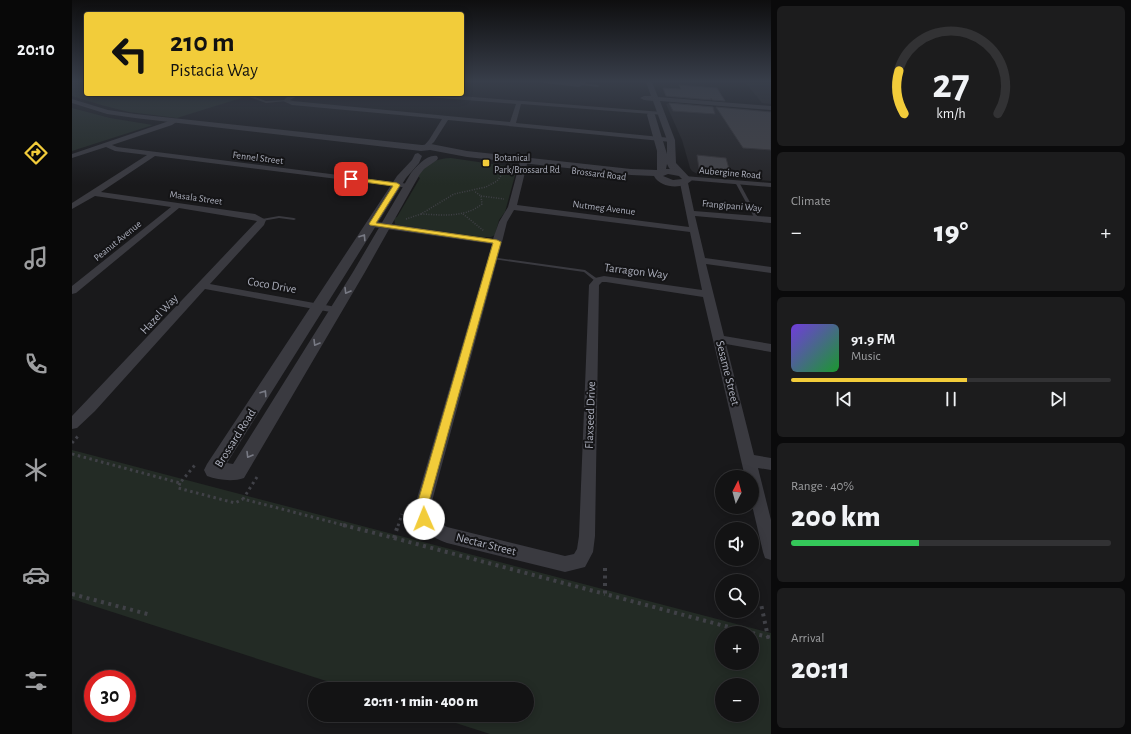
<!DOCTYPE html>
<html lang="en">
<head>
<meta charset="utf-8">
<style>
	body { margin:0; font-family:"Alegreya Sans",sans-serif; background:#1c1c1d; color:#f1f3f6; height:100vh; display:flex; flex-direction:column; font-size:15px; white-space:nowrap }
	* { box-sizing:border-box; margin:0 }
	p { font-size:13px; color:#9d9ea0 }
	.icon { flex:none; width:22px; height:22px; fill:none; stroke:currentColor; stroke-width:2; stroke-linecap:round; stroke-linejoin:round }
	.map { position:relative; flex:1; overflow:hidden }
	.panel { display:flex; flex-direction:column; gap:6px; padding:6px; background:#0a0a0b; width:360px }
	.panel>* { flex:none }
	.top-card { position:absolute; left:12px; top:12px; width:380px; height:84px; border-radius:4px; box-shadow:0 2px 10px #0003,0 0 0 1px #323234; background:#f2cc3a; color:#111; overflow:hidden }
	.needle { width:26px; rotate:6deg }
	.buttons { position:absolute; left:643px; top:470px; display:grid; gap:8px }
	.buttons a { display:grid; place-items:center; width:44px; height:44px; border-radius:50%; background:#131314; box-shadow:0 2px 10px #0003,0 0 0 1px #323234; font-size:20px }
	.speed { position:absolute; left:12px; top:670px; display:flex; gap:8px; font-size:20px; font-weight:700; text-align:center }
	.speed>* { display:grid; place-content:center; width:52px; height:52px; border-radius:50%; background:#131314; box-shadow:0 2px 10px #0003,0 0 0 1px #323234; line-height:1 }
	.speed .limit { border:6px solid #d22; background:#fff; color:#111 }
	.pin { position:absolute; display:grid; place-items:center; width:34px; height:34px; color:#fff; margin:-17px; border-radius:8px; box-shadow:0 2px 6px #0006 }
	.me { position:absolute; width:44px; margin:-22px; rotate:359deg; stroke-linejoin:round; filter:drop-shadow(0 0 3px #0008) }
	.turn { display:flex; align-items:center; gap:14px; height:84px; padding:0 20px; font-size:18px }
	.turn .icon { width:52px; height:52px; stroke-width:2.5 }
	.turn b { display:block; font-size:28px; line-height:34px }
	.big { font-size:30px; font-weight:800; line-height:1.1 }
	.panel .widget { flex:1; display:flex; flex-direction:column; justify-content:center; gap:6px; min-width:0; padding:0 14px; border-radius:6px; background:#1c1c1d }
	.panel .dial { align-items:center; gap:0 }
	.dial svg { height:104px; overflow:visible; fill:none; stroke:#323234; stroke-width:7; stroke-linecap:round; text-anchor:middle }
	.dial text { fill:#f1f3f6; stroke:none }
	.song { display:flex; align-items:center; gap:12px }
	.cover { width:48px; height:48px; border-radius:6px; background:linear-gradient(135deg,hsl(260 70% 55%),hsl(130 70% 35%)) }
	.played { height:4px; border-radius:2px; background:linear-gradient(90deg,#f2cc3a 55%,#323234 55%) }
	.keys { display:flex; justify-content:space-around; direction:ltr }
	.heat { display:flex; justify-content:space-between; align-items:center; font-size:22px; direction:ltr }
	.charge { height:6px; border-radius:3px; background:linear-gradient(90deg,#34c759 40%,#323234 0) }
	.trip { position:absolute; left:236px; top:682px; width:226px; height:40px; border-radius:20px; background:#131314; box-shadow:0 2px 10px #0003,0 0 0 1px #323234; font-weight:800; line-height:40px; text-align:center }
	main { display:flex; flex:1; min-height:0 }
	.tabs { display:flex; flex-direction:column; width:72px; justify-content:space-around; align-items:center; background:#080808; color:#9d9ea0 }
	.tabs .icon { width:28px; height:28px }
	.tabs .current { color:#f2cc3a }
	.tabs b { font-size:18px; color:#f1f3f6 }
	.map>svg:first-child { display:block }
	.built { fill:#252528 }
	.green { fill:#232b25; fill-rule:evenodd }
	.building { fill:#434348; stroke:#343337 }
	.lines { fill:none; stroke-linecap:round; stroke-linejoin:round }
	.path-far2 { stroke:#404147; stroke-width:1.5; stroke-dasharray:1 1.5; stroke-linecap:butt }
	.path-far1 { stroke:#404147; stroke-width:3; stroke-dasharray:2.5 3.5; stroke-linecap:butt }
	.path { stroke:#404147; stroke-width:4; stroke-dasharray:3 4.5; stroke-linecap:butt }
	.service { fill:#3a3a40; fill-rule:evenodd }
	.minor { fill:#3a3a40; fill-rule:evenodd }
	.tertiary { fill:#3a3a40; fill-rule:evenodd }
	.oneway { stroke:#787a84 }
	.route { fill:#f2cc3a; stroke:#9d8526 }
	.poi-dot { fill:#f2cc3a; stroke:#141416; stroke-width:1.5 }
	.labels { text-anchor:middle; stroke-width:4; stroke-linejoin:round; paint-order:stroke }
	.far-street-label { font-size:10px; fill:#abaebb; stroke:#141416 }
	.far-poi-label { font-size:10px; fill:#abaebb; stroke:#141416; text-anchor:start }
	.street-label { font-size:12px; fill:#abaebb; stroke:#141416 }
</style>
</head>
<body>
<main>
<nav class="tabs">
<b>20:10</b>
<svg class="icon current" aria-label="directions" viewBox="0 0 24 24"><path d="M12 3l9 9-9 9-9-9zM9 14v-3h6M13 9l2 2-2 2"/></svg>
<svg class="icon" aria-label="music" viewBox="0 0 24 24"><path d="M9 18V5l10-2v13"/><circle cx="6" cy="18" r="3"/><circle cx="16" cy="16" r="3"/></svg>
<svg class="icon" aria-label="phone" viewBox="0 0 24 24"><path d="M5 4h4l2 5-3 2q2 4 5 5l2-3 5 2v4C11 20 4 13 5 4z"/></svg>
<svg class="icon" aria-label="climate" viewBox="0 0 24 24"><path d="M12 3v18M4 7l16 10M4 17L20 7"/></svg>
<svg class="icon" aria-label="car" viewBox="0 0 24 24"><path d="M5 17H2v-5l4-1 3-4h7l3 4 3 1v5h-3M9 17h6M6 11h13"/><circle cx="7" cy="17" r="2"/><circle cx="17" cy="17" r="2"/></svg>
<svg class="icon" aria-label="filters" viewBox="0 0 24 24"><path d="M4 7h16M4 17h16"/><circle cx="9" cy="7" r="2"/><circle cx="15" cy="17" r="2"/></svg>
</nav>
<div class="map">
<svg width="699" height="734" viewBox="0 0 699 734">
	<rect width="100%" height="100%" fill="#19191b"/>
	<!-- built -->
	<g class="built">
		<path d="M 673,82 L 699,82 L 699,104 L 690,103 Z"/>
		<path d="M 597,103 L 699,112 L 699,181 L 627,175 L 620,171 L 618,168 L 610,140 L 594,104 Z"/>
	</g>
	<!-- green -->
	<g class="green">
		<path d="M 0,82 L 14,82 L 14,94 L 182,94 L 105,118 L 57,112 L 29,105 L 0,96 Z"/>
		<path d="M 0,108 L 38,118 L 81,125 L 0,151 Z"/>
		<path d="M 379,158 L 434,166 L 441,165 L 445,168 L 433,212 L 427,220 L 423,235 L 419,237 L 407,237 L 327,225 L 323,224 L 322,218 L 325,217 L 348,178 L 345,176 C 353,164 365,158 379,158 Z"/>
		<path d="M 0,450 L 699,633 L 699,734 L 418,734 L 359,715 L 455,715 L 455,689 L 279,689 L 0,599 ZM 650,633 L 680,633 L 680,663 L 650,663 ZM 650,685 L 680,685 L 680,715 L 650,715 Z"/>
	</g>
	<!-- building -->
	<g class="building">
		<path d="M 607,85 L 645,88 L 653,101 L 640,100 L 639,98 L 639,100 L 594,96 L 591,88 L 609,89 Z"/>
		<path d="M 597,103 L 641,107 L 643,114 L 601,111 Z"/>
		<path d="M 644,107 L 699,112 L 699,150 L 671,148 Z"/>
		<path d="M 625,155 L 654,158 L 659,176 L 636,173 L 635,170 L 627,169 Z"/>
	</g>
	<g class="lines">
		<!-- path-far2 -->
		<g class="path-far2">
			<path d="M 409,196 L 432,199"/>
			<path d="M 349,214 C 370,215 393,218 410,204 L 409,196 L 402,191"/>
			<path d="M 391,214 L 412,231"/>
			<path d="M 334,219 L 349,214 L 382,194 L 414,187 L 425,181 L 435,168"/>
		</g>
		<!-- path-far1 -->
		<g class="path-far1">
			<path d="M 0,443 L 7,435"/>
			<path d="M 0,454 L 108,483 L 123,465"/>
			<path d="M 185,477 L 171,499 L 275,526"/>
			<path d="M 108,483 L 106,488 L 163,503 L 171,499"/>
			<path d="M 326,526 L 330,514"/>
		</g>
		<!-- path -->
		<g class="path">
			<path d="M 271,525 L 322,538 L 326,525"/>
			<path d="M 322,538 L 533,594"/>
			<path d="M 533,568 L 533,594 L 679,633"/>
			<path d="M 0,594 L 79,615"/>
			<path d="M 680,633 L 696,637 L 689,604"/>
		</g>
		<!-- service -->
		<g class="service">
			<path d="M 508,83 L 526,85 L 527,86 L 526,87 L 509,85 Z"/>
			<path d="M 178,95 L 194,101 L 214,100 L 215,101 L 194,103 L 177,97 Z"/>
			<path d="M 664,181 L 667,182 L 687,219 L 687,220 L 683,219 L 663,182 Z"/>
			<path d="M 207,216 L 222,218 L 224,219 L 222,220 L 207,218 L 190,221 L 188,220 L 190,219 Z"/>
			<path d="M 419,257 L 513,270 L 527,280 L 525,282 L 523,281 L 512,272 L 421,259 L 419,259 Z"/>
		</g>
		<!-- minor -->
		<g class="minor">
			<path d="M 464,82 L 515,82 L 507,87 Z"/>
			<path d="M 221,94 L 229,94 L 218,100 L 221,101 L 438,122 L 444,104 L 343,96 L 340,94 L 364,94 L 590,112 L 593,114 L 592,115 L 449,104 L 444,123 L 599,138 L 602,140 L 599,142 L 376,120 L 362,142 L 353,150 L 350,148 L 357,140 L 370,119 L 220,105 L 211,101 L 215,97 Z"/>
			<path d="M 103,119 L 106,121 L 100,125 L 40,145 L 45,147 L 337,184 L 341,186 L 337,188 L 83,156 L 29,192 L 183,214 L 194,220 L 192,225 L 138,284 L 264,307 L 268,308 L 269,310 L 268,312 L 264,313 L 133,289 L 23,411 L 5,428 L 0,429 L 0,416 L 185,221 L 107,208 L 4,293 L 0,294 L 0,286 L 99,207 L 23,196 L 0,209 L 0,203 L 75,155 L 43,151 L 34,147 L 0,158 L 0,154 Z"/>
			<path d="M 449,158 L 452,158 L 456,160 L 445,205 L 617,227 L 608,183 L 612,181 L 616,183 L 622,211 L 699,217 L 699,223 L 623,216 L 633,258 L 699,267 L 699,273 L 634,264 L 652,336 L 699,344 L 699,352 L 654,344 L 682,455 L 699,458 L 699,470 L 686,468 L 699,520 L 699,560 L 693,558 L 691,552 L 680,505 L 680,477 L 673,477 L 631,297 L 534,282 L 530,282 L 527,285 L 523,536 L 521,552 L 513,567 L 493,572 L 375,543 C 353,534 346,530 343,505 L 420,244 L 300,227 L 296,224 L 300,221 L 421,239 L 427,222 L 436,207 ZM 442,210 L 618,232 L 630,290 L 532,276 L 523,278 L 517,285 L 507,536 L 505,549 L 502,554 L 493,556 L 375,527 L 362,520 L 359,505 L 430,242 L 435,222 Z"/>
			<path d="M 612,176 L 699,183 L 699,187 L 615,180 L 612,180 Z"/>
		</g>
		<!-- tertiary -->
		<g class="tertiary">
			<path d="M 574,82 L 580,82 L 586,97 L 699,106 L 699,110 L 588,101 L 603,140 L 604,163 L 620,180 C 611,190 588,188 582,176 L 559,175 L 395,157 L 358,150 L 349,151 L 63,118 L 35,114 L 0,103 L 0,99 L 36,110 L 63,114 L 350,145 L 359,144 L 395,151 L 559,169 L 585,170 L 585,151 L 575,115 L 576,113 L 582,113 L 583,115 L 595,154 L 595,140 L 581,101 L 572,100 L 568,98 L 572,96 L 579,96 ZM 595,164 L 597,168 L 598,169 L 594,169 ZM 596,174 L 607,176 L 610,179 L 601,180 L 591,176 Z"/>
			<path d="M 346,153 L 350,156 L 347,163 L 334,178 L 155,463 L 161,464 L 281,272 L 339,173 C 345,166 355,154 365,156 L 366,158 L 365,160 L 352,169 L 348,174 L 293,272 L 172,478 C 161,482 146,480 135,476 L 132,470 L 135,464 L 325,176 L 340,160 L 343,154 Z"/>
		</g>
	</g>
	<!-- one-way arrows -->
	<defs><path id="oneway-chevron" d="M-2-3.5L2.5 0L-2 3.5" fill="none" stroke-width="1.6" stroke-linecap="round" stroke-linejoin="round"/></defs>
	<g class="oneway">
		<use href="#oneway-chevron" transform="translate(291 237) rotate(-57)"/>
		<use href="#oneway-chevron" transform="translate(275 291) rotate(121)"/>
		<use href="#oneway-chevron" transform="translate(244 343) rotate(121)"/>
		<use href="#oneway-chevron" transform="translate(192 393) rotate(-57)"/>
		<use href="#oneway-chevron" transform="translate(177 455) rotate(121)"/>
	</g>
	<!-- sky -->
	<linearGradient id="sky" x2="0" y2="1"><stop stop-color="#0e0e0f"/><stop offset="0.44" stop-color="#383e4a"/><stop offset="1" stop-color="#383e4a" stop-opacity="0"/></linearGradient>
	<rect width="699" height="185" fill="url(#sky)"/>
	<!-- route -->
	<path class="route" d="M 279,177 L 325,183 L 328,185 L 304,223 L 425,240 L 429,242 L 356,505 L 358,519 L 357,523 L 352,525 L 348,523 L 345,505 L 421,243 L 298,225 L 297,224 L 321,186 L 277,180 L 277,178 Z"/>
	<!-- markers -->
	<rect class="poi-dot" x="410" y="159" width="8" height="8" rx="2"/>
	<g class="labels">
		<!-- far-street labels -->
		<g class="far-street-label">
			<text transform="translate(186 157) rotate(7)" y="4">Fennel Street</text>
			<text transform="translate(658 172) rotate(5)" y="4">Aubergine Road</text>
			<text transform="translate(527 173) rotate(7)" y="4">Brossard Road</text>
			<text transform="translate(124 197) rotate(8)" y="4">Masala Street</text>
			<text transform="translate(660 205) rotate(5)" y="4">Frangipani Way</text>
			<text transform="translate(532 207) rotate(7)" y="4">Nutmeg Avenue</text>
			<text transform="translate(45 240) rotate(-39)" y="4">Peanut Avenue</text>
		</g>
		<!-- far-poi labels -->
		<g class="far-poi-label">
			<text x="422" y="161">Botanical<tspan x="422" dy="12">Park/Brossard Rd</tspan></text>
		</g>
		<!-- street labels -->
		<g class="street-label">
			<text transform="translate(564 271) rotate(7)" y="4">Tarragon Way</text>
			<text transform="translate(200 285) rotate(10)" y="4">Coco Drive</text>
			<text transform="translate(87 314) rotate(-47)" y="4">Hazel Way</text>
			<text transform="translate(656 373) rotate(76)" y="4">Sesame Street</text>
			<text transform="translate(518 415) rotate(-88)" y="4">Flaxseed Drive</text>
			<text transform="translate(163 438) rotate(-58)" y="4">Brossard Road</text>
			<text transform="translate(414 544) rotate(14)" y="4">Nectar Street</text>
		</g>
	</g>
</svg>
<div class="buttons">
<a><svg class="needle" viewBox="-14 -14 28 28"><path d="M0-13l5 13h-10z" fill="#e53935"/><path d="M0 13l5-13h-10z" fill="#9d9ea0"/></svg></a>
<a><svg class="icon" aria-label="sound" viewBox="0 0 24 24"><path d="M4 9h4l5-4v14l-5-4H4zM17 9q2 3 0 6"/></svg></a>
<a><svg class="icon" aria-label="search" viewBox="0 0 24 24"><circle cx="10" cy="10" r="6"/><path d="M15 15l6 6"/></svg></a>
<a>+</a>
<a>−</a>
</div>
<div class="speed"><div class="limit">30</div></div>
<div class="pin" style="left:279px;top:179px;background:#d93025"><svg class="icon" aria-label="arrive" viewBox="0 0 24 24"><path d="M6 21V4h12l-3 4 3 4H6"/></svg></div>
<svg class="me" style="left:352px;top:519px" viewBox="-20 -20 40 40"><circle r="19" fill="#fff"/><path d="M0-13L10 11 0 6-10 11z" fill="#f2cc3a"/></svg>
<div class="trip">20:11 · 1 min · 400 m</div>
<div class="top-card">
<div class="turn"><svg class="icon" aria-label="left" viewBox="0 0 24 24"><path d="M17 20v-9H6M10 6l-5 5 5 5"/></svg><div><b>210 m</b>Pistacia Way</div></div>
</div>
</div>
<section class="panel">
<div class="widget dial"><svg viewBox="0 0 100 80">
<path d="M14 69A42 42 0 1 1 86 69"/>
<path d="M14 69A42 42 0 0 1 10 36" stroke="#f2cc3a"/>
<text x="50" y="56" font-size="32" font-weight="700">27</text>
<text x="50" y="72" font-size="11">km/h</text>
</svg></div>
<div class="widget"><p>Climate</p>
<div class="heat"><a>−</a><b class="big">19°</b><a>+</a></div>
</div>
<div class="widget">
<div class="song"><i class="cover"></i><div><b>91.9 FM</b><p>Music</p></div></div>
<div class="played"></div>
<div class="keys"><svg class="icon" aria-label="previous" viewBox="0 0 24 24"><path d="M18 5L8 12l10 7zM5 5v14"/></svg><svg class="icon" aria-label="pause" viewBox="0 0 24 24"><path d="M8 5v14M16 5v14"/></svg><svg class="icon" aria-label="next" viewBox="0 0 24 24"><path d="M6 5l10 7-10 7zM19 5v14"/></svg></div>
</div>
<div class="widget"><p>Range · 40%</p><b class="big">200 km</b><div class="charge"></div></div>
<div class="widget"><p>Arrival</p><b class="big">20:11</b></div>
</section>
</main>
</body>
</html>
